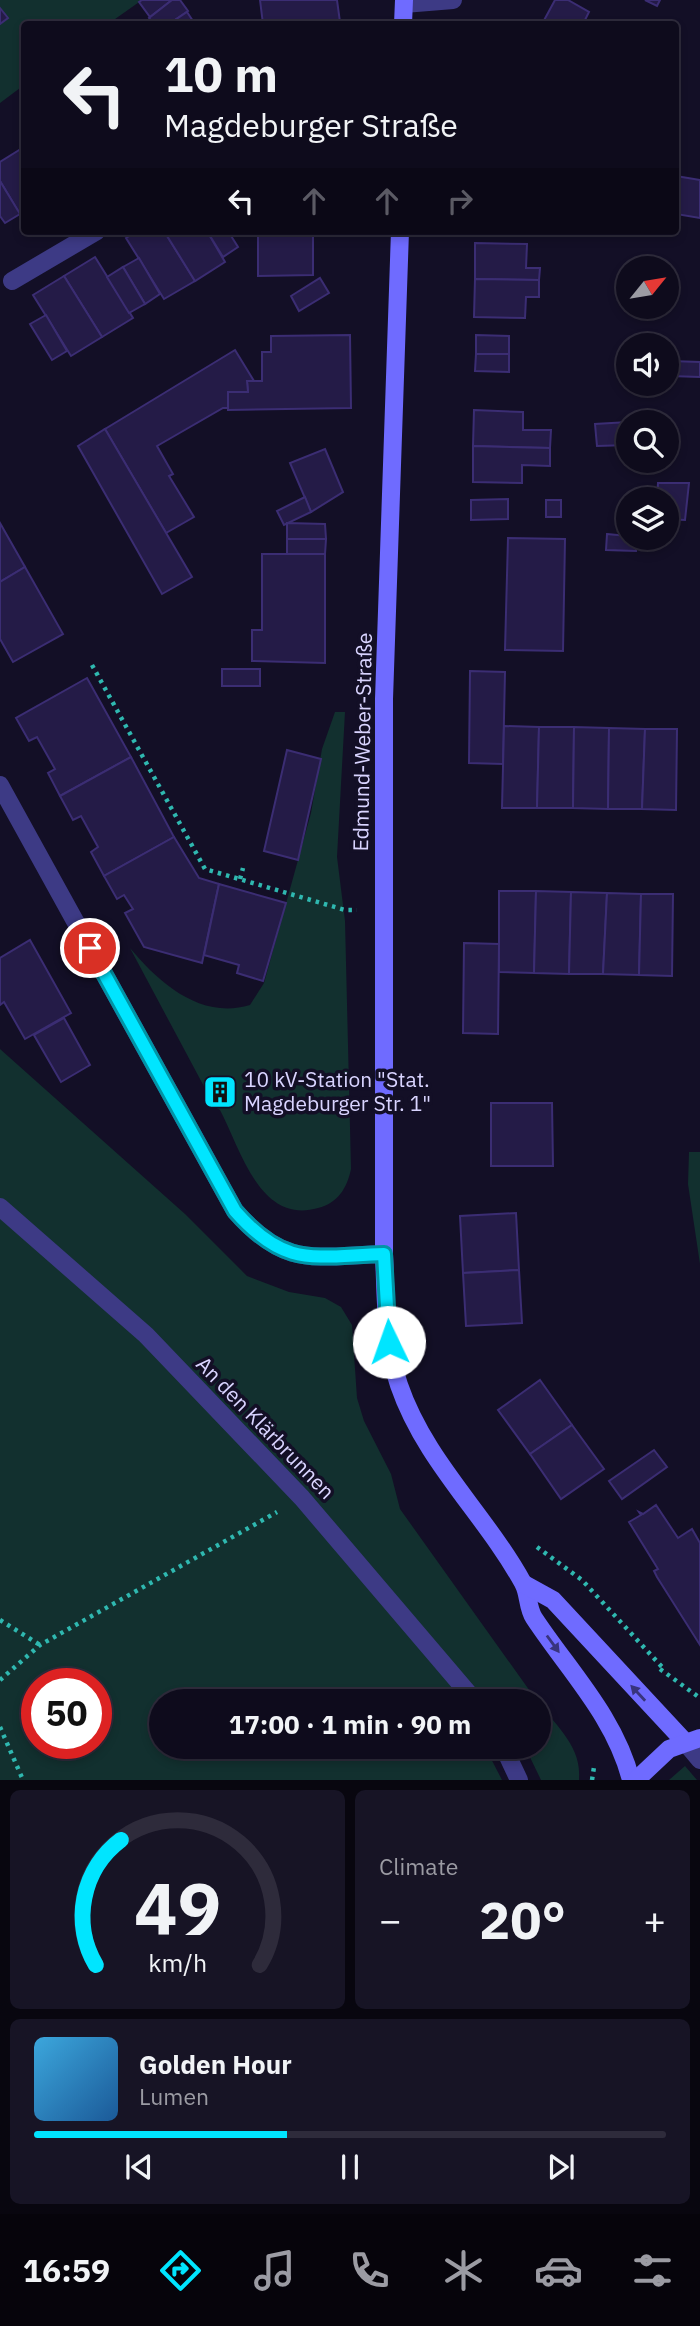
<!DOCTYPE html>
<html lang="en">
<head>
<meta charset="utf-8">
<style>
	body { margin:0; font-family:"IBM Plex Sans",sans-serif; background:#171425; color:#f1f3f6; height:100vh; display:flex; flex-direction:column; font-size:26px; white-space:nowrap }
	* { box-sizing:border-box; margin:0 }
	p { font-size:23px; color:#9b9ba3 }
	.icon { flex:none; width:38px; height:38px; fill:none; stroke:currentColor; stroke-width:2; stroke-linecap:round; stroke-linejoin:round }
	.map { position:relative; height:1780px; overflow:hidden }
	.details { display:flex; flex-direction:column; gap:10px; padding:10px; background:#08060f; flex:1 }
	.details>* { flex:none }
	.banner { position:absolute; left:21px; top:21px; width:658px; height:214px; border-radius:7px; box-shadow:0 4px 10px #0003,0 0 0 2px #2e2b3b; background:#0e0b1c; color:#f1f3f6; overflow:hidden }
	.needle { width:46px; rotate:60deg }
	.controls { position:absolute; left:616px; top:256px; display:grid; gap:14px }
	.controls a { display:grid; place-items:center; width:63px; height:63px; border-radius:50%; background:#0e0b1c; box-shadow:0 4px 10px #0003,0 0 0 2px #2e2b3b; font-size:35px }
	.speed { position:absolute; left:21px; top:1668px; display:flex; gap:14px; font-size:35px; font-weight:700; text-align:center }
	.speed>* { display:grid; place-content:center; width:91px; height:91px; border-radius:50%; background:#0e0b1c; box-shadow:0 4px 10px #0003,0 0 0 2px #2e2b3b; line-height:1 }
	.speed .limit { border:10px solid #d22; background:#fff; color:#111 }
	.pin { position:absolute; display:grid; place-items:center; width:60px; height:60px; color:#fff; margin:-30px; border:4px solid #fff; border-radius:50%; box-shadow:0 2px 7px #0007 }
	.me { position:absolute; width:77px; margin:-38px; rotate:357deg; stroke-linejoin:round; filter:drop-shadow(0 0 5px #0008) }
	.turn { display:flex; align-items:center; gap:24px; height:147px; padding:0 28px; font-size:32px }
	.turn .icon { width:91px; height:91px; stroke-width:2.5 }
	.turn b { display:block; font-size:49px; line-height:60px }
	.lanes { display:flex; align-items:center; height:66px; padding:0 28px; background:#0003; justify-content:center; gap:35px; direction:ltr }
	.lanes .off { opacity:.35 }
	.big { font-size:52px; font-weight:700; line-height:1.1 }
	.details .widget { flex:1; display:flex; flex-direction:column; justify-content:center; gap:10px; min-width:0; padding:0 24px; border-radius:10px; background:#171425 }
	.details .dial { align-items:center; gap:0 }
	.dial svg { height:182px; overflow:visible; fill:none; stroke:#2e2b3b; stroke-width:7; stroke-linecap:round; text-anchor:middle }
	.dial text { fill:#f1f3f6; stroke:none }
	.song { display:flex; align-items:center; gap:21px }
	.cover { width:84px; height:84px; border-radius:10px; background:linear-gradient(135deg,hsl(200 70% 55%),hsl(210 70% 35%)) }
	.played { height:7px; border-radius:4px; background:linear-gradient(90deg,#00e5ff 40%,#2e2b3b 40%) }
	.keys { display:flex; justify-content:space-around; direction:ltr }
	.heat { display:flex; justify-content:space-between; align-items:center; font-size:38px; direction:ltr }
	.details .tiles { flex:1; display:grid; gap:10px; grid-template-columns:1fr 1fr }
	.widget:last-child { grid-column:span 2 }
	.trip { position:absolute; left:149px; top:1689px; width:402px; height:70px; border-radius:35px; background:#0e0b1c; box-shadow:0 4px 10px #0003,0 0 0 2px #2e2b3b; font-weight:700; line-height:70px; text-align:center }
	.menu { display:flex; height:112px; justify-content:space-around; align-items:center; background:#06040b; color:#9b9ba3 }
	.menu .icon { width:49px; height:49px }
	.menu .active { color:#00e5ff }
	.menu b { font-size:32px; color:#f1f3f6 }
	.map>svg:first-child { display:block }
	.green { fill:#12302f; fill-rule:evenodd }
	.building { fill:#241b47; stroke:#3b2d73; stroke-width:2 }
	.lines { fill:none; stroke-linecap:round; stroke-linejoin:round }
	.path { stroke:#2fb8b0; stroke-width:4.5; stroke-dasharray:3.5 5; stroke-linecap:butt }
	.lane { stroke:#3d3a85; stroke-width:18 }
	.street { stroke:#3d3a85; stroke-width:18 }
	.secondary { stroke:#6f6bff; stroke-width:18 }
	.oneway { fill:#38347d }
	.route-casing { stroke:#0095a6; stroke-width:18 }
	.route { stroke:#00e5ff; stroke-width:12 }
	.labels { text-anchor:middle; stroke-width:7; stroke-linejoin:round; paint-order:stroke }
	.street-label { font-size:21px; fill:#d9d4ff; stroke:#130f26 }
	.poi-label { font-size:21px; fill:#d9d4ff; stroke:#130f26; text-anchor:start }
</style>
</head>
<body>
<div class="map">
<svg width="700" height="1780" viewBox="0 0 700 1780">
	<rect width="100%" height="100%" fill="#130f26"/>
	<!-- green -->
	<g class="green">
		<path d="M 0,0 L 142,0 L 108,24 L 24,24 L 24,85 L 0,103 Z"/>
		<path d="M 335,712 L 345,712 L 337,857 L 345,921 L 351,1169 C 347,1188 338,1203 318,1208 C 259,1225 240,1147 220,1110 L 215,1107 L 130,948 C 159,983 201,1020 250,1005 L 264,983 L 311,813 L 322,749 Z"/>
		<path d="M 0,1049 L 185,1214 L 247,1276 L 289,1292 L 325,1298 L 341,1307 L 352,1325 L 357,1398 L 364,1421 L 391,1474 L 400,1509 L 537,1701 L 499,1701 L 495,1696 L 472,1701 L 161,1701 L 161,1746 L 485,1747 L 502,1780 L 0,1780 ZM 37,1684 L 96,1684 L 96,1743 L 37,1743 Z"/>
		<path d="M 689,1152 L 700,1152 L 700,1264 L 688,1184 Z"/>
		<path d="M 539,1704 C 558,1727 582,1748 579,1780 L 541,1780 L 525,1747 L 539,1746 Z"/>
		<path d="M 685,1766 L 697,1780 L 669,1780 Z"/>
	</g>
	<!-- building -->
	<g class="building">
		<path d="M 142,0 L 172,0 L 150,17 L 139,2 Z"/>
		<path d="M 172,0 L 180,0 L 188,11 L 169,24 L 154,24 L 149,18 Z"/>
		<path d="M 260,0 L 337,0 L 340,22 L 263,24 Z"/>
		<path d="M 555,0 L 568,0 L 589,12 L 583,24 L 542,24 Z"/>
		<path d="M 645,0 L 660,0 L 657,6 Z"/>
		<path d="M 0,8 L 8,18 L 0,24 Z"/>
		<path d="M 187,12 L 195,24 L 169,24 Z"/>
		<path d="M 24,147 L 24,221 L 0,181 L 0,162 Z"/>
		<path d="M 676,176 L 700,180 L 700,218 L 676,214 Z"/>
		<path d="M 0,181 L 20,214 L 5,223 L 0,216 Z"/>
		<path d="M 138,231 L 164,231 L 195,281 L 164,299 L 126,238 Z"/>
		<path d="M 164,231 L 207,231 L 225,262 L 195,281 Z"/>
		<path d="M 207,231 L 228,231 L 238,247 L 223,257 Z"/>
		<path d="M 258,231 L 313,231 L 313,275 L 258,276 Z"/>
		<path d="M 475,243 L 527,244 L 526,268 L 540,268 L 539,280 L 475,279 Z"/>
		<path d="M 95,257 L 133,318 L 102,337 L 64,276 Z"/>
		<path d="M 139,258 L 160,294 L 145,304 L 123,267 Z"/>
		<path d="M 123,267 L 145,304 L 129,313 L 107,277 Z"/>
		<path d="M 64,276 L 102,337 L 71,356 L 33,295 Z"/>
		<path d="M 320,278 L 329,293 L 299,311 L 291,296 Z"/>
		<path d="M 475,279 L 539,280 L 539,297 L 526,297 L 525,318 L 474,317 Z"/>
		<path d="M 46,315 L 67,351 L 52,360 L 30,324 Z"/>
		<path d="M 350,335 L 351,408 L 228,410 L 228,392 L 248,392 L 247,381 L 262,381 L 262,352 L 271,352 L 271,336 Z"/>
		<path d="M 476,335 L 509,336 L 509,354 L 476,354 Z"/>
		<path d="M 235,350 L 254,381 L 247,381 L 248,392 L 228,392 L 228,408 L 223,408 L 157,446 L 173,474 L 169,476 L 194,517 L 166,533 L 105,429 Z"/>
		<path d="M 476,354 L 509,354 L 509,372 L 475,371 Z"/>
		<path d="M 671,361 L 700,362 L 700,377 L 671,376 Z"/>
		<path d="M 474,410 L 523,412 L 523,430 L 551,430 L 550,448 L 473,446 Z"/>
		<path d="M 628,422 L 628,445 L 597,446 L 595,424 Z"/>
		<path d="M 105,429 L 192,577 L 162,594 L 78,446 Z"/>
		<path d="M 473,446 L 550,448 L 550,466 L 522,465 L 522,483 L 473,482 Z"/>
		<path d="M 325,449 L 343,492 L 311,512 L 290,463 Z"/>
		<path d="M 658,483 L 689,483 L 685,520 L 667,519 L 667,499 L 657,499 Z"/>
		<path d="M 305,497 L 311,512 L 284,525 L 277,511 Z"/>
		<path d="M 508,499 L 508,519 L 471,520 L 471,500 Z"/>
		<rect x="546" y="500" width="15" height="17"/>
		<path d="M 0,523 L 25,567 L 0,582 Z"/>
		<path d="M 287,523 L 325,524 L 326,539 L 287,539 Z"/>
		<path d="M 607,534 L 637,537 L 636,551 L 606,550 Z"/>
		<path d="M 508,538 L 565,539 L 563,651 L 505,650 Z"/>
		<path d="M 287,539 L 326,539 L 325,554 L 287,554 Z"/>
		<path d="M 262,554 L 325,554 L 325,663 L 252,661 L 252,630 L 262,630 Z"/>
		<path d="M 25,567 L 63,634 L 13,662 L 0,639 L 0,582 Z"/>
		<rect x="222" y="669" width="38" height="17"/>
		<path d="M 470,671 L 505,672 L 503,764 L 469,763 Z"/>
		<path d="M 87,678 L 131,757 L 60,796 L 48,773 L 55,769 L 37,737 L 29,741 L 16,718 Z"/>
		<path d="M 504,726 L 539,727 L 537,808 L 502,808 Z"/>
		<path d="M 539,727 L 574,727 L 573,808 L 537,808 Z"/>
		<path d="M 574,727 L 609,728 L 608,809 L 573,808 Z"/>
		<path d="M 609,728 L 645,729 L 642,809 L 608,809 Z"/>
		<path d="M 645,729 L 677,729 L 676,810 L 642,809 Z"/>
		<path d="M 287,750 L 321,759 L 298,860 L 264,851 Z"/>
		<path d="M 131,757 L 174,837 L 104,876 L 91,852 L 98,847 L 81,816 L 73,820 L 60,796 Z"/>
		<path d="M 174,837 L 199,878 L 219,884 L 202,963 L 144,947 L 125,913 L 133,909 L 124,895 L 117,899 L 104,876 Z"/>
		<path d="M 219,884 L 286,903 L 263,981 L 237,973 L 239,965 L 204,955 Z"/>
		<path d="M 499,891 L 536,891 L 534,973 L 499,972 Z"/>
		<path d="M 536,891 L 571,892 L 569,974 L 534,973 Z"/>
		<path d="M 571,892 L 607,893 L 603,974 L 569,974 Z"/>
		<path d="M 607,893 L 641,894 L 639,975 L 603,974 Z"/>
		<path d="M 641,894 L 673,894 L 672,976 L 639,975 Z"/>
		<path d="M 30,940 L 71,1013 L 25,1039 L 4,1002 L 0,1005 L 0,958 Z"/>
		<path d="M 464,943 L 499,944 L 498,1034 L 463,1033 Z"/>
		<path d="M 64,1018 L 90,1065 L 61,1082 L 34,1035 Z"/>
		<path d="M 221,1083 L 227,1096 L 220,1100 L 213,1087 Z"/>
		<path d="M 491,1103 L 552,1103 L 553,1166 L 491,1166 Z"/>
		<path d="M 516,1213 L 519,1270 L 463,1273 L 460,1216 Z"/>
		<path d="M 519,1270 L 522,1323 L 466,1326 L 463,1273 Z"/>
		<path d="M 540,1380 L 572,1425 L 530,1454 L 498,1410 Z"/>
		<path d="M 572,1425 L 604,1469 L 561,1499 L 530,1454 Z"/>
		<path d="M 654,1450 L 667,1467 L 622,1499 L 609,1481 Z"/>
		<path d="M 656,1505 L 678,1538 L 692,1529 L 700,1543 L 700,1645 L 657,1577 L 654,1571 L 658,1569 L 629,1522 L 641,1515 L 639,1512 L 643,1514 Z"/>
	</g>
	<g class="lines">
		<!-- path -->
		<g class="path">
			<path d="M 92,665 L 205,869 L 345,910 L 357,910"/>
			<path d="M 240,879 L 243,868"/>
			<path d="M 537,1547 L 582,1580 L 662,1667"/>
			<path d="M 0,1620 L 40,1645"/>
			<path d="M 660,1669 L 700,1698"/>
			<path d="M 0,1680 L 40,1645 L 277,1512"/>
			<path d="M 0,1727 L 23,1780"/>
			<path d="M 592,1780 L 594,1767"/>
		</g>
		<!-- lane -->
		<g class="lane">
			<path d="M 12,281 L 97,231"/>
			<path d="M 685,1742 L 700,1760"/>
		</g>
		<!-- street -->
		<g class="street">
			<path d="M 404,4 L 453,0"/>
			<path d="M 0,785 L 235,1211 C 286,1269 314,1256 384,1254"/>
			<path d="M 0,1207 L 146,1335 L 302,1498 L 475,1701"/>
			<path d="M 503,1746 L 519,1780"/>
		</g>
		<!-- secondary -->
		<g class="secondary">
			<path d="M 403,24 L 404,0"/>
			<path d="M 400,231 L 384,699 L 384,1254 C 386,1298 385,1344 399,1385 C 425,1461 485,1514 523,1583 C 529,1593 527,1607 534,1618 C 569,1671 615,1717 631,1780"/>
			<path d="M 524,1584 L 553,1600 L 685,1742"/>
			<path d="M 636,1780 L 669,1749 L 700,1738"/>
		</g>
	</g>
	<!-- one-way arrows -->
	<defs><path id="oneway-solid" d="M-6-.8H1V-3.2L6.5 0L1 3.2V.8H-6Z" transform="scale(1.75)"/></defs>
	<g class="oneway">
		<use href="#oneway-solid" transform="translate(553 1644) rotate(54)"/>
		<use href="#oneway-solid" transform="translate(638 1693) rotate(-133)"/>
	</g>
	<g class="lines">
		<defs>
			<path id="route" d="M 90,948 L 235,1211 C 286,1269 314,1256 384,1254 L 389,1342"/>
		</defs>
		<!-- route casing -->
		<use href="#route" class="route-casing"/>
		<!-- route -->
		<use href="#route" class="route"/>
	</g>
	<!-- icons -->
	<defs>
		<symbol id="building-square" viewBox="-11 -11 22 22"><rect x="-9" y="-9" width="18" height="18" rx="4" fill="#00e5ff" stroke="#130f26"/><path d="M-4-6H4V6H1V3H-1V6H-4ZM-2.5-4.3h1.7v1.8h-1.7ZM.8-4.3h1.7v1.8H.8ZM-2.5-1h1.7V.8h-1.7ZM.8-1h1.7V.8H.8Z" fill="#111"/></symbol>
	</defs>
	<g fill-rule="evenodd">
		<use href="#building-square" x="201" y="1073" width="38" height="38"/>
	</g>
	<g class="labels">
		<!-- street labels -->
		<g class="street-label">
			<text transform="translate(363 742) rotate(-89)" y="7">Edmund-Weber-Straße</text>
			<text transform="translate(265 1428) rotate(46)" y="7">An den Klärbrunnen</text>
		</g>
		<!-- poi labels -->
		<g class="poi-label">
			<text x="244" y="1087">10 kV-Station "Stat.<tspan x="244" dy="24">Magdeburger Str. 1"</tspan></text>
		</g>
	</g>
</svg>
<div class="controls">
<a><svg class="needle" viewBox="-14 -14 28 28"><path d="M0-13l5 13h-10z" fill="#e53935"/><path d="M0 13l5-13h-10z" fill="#9b9ba3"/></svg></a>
<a><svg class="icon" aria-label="sound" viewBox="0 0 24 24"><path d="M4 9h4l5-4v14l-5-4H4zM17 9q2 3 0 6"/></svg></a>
<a><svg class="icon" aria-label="search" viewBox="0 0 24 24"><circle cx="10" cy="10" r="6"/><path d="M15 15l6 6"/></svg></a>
<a><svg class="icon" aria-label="layers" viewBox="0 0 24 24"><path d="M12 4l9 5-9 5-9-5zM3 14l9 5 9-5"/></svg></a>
</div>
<div class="speed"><div class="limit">50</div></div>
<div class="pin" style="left:90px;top:948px;background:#d93025"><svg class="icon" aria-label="arrive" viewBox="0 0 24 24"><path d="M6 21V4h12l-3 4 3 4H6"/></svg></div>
<svg class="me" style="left:389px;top:1342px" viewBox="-20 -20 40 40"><circle r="19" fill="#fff"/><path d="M0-13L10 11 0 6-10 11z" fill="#00e5ff"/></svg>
<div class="trip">17:00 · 1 min · 90 m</div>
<div class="banner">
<div class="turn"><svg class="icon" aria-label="left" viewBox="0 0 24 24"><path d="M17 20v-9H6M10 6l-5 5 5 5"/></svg><div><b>10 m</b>Magdeburger Straße</div></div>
<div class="lanes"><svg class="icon" aria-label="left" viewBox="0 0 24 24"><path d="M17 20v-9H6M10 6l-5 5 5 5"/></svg><svg class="icon off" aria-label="ahead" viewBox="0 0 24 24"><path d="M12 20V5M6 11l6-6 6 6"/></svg><svg class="icon off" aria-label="ahead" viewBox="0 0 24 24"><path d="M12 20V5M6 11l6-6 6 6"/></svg><svg class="icon off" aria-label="right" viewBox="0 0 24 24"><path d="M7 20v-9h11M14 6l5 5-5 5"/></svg></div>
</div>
</div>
<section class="details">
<div class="tiles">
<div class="widget dial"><svg viewBox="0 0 100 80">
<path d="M14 69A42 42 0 1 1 86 69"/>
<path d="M14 69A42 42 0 0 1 25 14" stroke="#00e5ff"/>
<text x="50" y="56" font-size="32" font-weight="700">49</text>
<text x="50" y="72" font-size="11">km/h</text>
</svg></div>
<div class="widget"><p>Climate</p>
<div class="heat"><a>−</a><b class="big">20°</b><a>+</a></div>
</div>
<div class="widget">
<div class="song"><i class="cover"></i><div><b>Golden Hour</b><p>Lumen</p></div></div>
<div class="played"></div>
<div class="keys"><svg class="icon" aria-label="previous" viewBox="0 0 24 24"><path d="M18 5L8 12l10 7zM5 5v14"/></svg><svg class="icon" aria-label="pause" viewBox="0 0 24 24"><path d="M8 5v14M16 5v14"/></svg><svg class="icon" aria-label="next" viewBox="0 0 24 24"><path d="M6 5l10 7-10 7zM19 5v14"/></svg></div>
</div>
</div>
</section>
<nav class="menu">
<b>16:59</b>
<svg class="icon active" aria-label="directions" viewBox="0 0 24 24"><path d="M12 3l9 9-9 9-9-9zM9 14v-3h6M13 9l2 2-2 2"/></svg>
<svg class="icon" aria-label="music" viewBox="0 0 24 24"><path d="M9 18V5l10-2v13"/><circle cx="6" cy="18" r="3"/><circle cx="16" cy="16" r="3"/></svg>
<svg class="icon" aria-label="phone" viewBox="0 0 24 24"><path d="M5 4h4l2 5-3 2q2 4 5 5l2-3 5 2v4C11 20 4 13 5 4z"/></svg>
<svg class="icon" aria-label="climate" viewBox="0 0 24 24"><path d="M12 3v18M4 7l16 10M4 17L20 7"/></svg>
<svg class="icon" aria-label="car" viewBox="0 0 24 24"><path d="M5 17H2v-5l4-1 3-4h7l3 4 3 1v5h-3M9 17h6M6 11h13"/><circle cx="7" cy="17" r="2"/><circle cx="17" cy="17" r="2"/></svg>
<svg class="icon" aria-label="filters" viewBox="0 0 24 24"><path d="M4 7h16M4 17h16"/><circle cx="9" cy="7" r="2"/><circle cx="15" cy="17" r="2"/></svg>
</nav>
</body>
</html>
